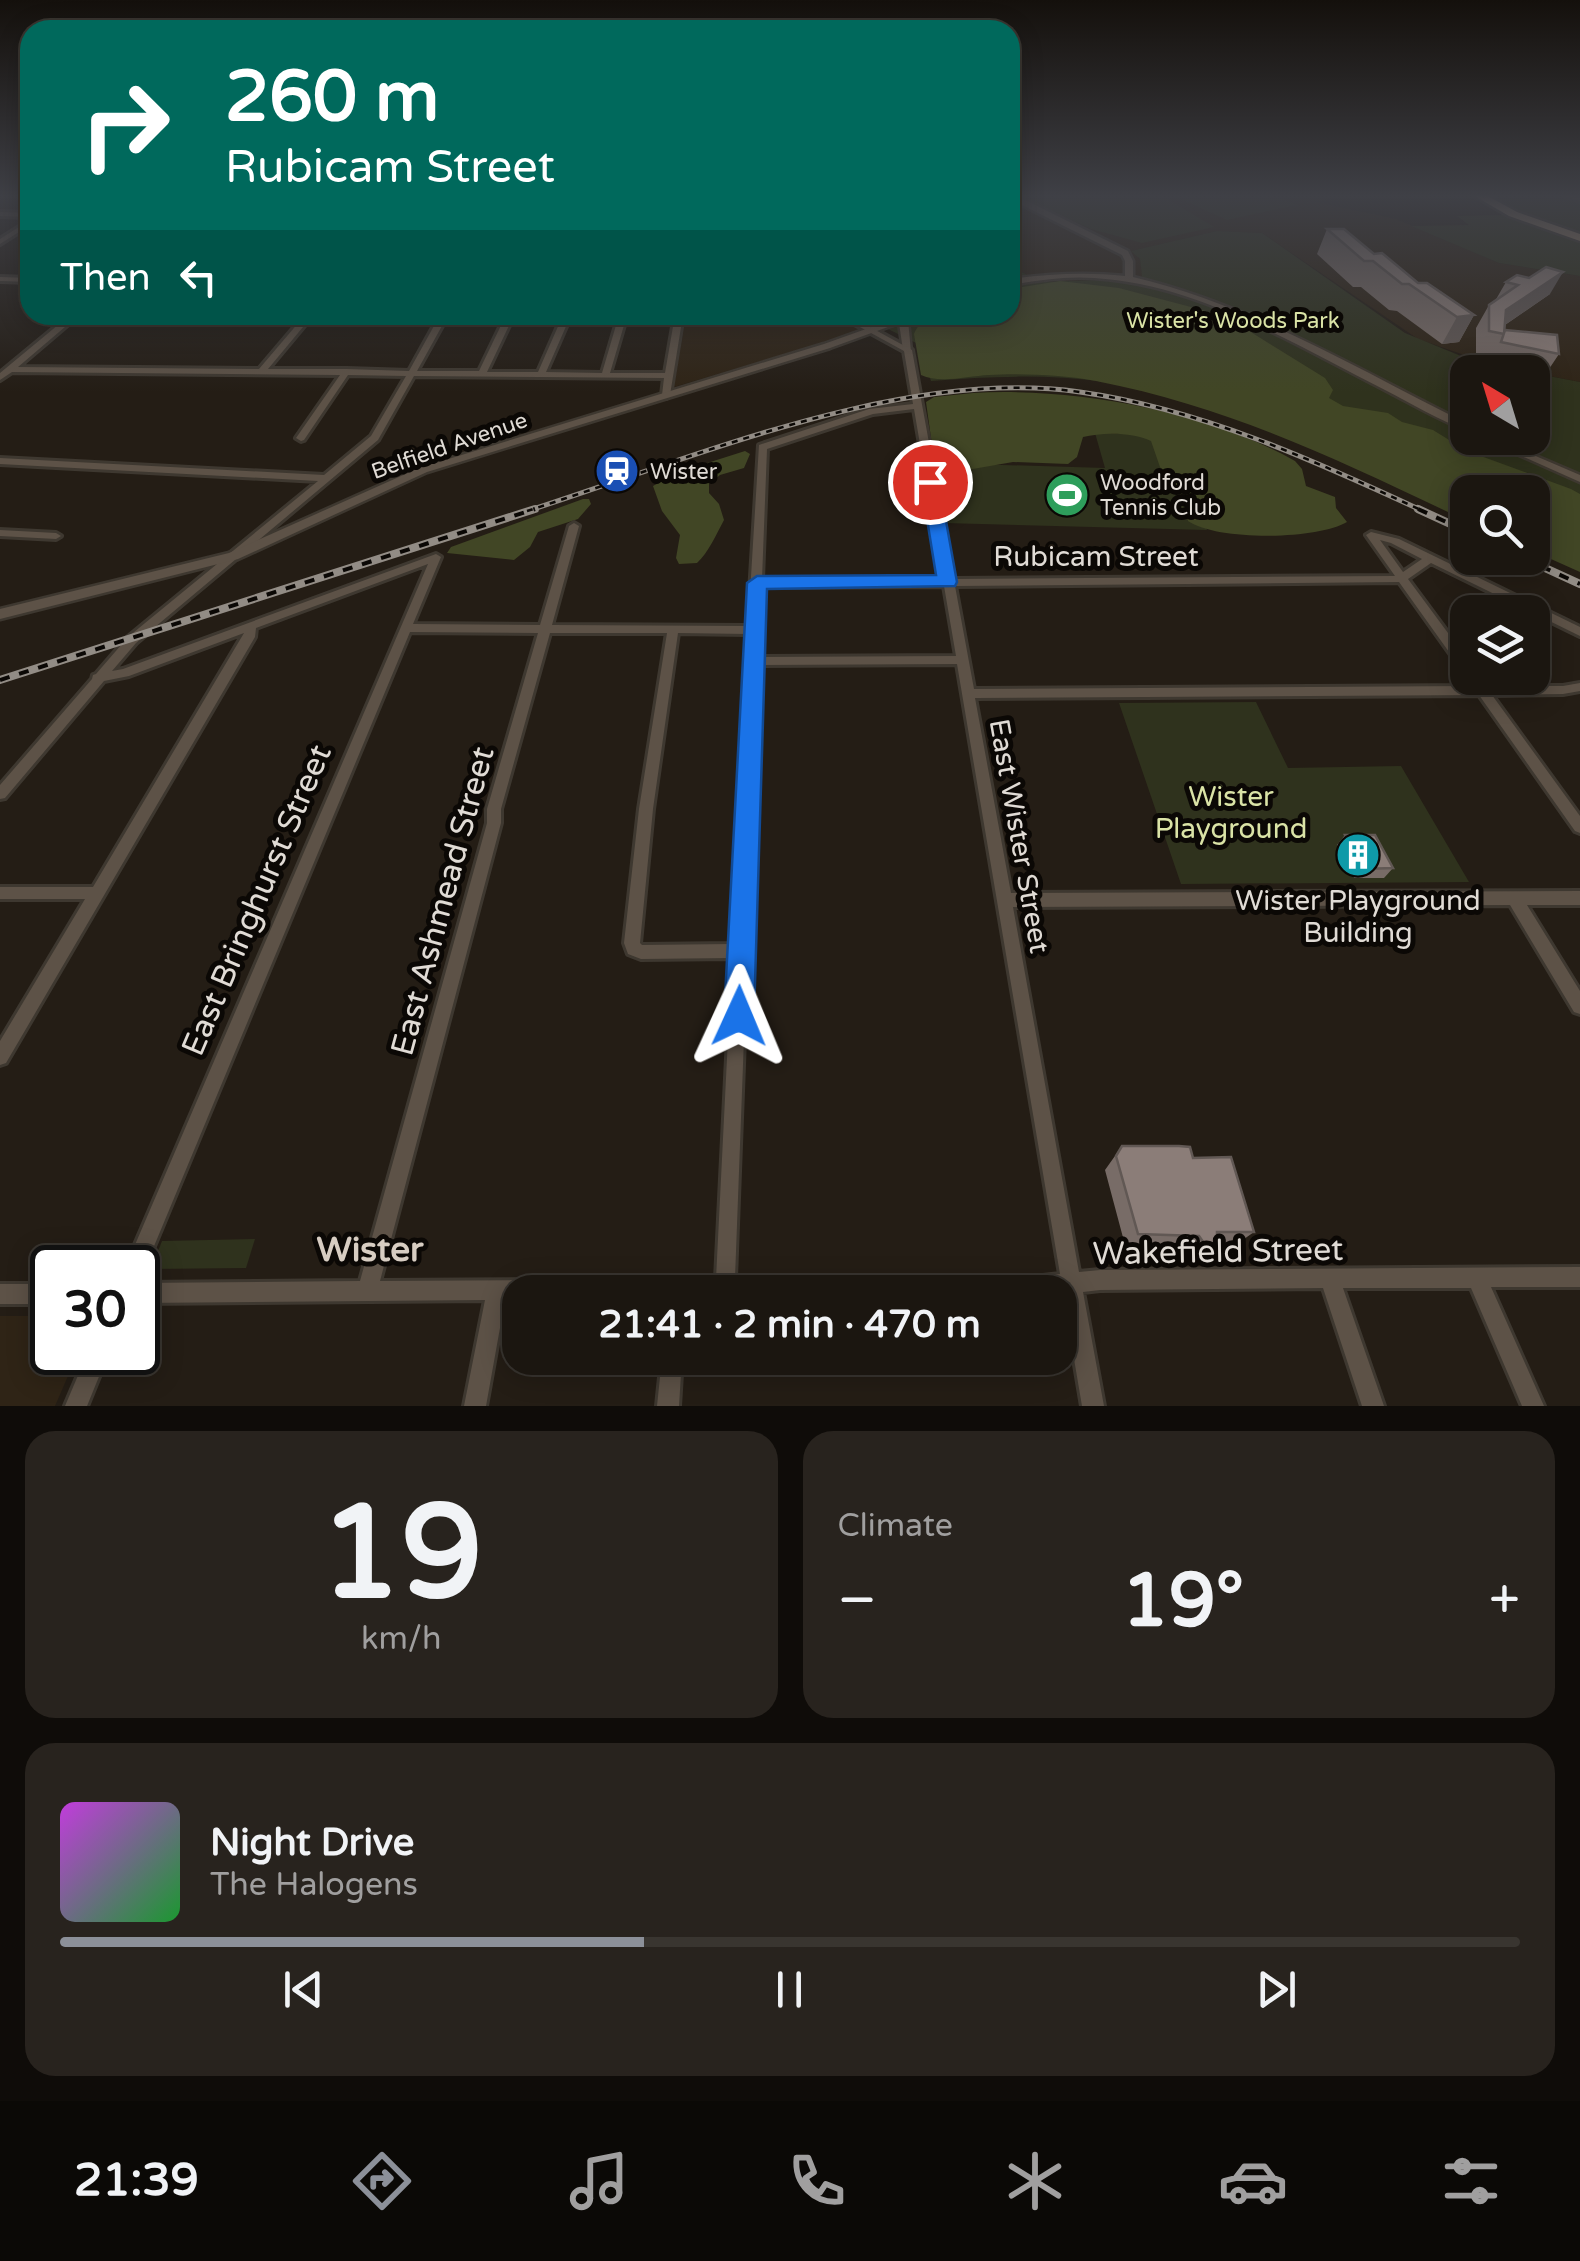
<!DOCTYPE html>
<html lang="en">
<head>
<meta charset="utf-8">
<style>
	body { margin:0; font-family:"Varela Round",sans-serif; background:#28231e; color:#f1f3f6; height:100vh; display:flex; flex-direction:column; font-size:38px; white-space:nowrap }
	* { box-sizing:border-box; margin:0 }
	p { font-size:32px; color:#a09f9f }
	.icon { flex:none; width:55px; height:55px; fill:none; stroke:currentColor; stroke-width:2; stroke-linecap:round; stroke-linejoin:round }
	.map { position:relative; height:1406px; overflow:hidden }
	.sheet { display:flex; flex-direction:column; gap:25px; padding:25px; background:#0f0c09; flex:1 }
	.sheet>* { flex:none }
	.top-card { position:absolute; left:20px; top:20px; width:1000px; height:305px; border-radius:30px; box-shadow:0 5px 25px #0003,0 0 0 2px #393530; background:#00695c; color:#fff; overflow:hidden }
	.needle { width:65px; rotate:322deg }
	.tools { position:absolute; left:1450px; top:355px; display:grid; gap:20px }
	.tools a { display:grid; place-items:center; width:100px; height:100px; border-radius:20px; background:#1b1610; box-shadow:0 5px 25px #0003,0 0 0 2px #393530; font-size:50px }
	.speed { position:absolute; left:30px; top:1245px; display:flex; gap:20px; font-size:50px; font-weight:700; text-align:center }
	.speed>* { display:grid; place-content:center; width:130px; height:130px; border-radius:50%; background:#1b1610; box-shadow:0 5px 25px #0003,0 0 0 2px #393530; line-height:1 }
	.speed .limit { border:5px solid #111; border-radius:15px; background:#fff; color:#111 }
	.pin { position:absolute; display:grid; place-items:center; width:85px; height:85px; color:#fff; margin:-42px; border:5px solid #fff; border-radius:50%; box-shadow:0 2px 10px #0007 }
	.me { position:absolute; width:110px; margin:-55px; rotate:1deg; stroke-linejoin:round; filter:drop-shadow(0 0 8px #0008) }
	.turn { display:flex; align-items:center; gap:35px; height:210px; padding:0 40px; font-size:45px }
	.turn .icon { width:130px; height:130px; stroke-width:2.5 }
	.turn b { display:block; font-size:70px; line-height:85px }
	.then { display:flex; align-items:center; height:95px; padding:0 40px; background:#0003; gap:20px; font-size:38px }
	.big { font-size:75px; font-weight:800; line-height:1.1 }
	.sheet .card { flex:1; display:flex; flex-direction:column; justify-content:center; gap:15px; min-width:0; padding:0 35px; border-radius:30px; background:#28231e }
	.sheet .dial { align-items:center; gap:0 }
	.dial b { font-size:130px; line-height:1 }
	.song { display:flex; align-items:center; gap:30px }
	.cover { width:120px; height:120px; border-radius:15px; background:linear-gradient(135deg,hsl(290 70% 55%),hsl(130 70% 35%)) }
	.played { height:10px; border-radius:5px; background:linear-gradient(90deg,#8c9099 40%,#393530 40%) }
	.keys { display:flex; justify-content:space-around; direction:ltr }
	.heat { display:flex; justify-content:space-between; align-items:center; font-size:55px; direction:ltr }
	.sheet .tiles { flex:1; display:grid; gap:25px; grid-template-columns:1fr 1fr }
	.card:last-child { grid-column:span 2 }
	.trip { position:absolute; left:502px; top:1275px; width:575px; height:100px; border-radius:30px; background:#1b1610; box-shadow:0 5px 25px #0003,0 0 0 2px #393530; font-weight:800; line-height:100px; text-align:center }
	.menu { display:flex; height:160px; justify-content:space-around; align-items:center; background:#0b0906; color:#a09f9f }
	.menu .icon { width:70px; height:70px }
	.menu .active { color:#8c9099 }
	.menu b { font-size:45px; color:#f1f3f6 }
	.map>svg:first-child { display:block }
	.built { fill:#2f2416 }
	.green { fill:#2f321d }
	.forest { fill:#414625 }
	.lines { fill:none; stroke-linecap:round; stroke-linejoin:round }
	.minor-casing { stroke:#3e3830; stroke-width:6 }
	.tertiary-casing { stroke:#3e3830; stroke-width:5 }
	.primary-casing { stroke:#3e3830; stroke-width:5 }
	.minor { fill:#5d5247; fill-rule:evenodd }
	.tertiary { fill:#5d5247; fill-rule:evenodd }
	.primary { fill:#9d866f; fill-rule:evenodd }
	.rail-far1-casing { stroke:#928c85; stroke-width:5 }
	.rail-casing { stroke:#928c85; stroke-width:8 }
	.rail-far1 { stroke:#0b0805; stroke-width:2.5; stroke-dasharray:6; stroke-linecap:butt }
	.rail { stroke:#0b0805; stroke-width:4; stroke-dasharray:10; stroke-linecap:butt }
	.wall { fill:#786c67 }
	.shaded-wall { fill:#615854 }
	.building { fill:#8b7d78; stroke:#615854; stroke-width:2.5 }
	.route { fill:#1a73e8; stroke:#114b97; stroke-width:2.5 }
	.labels { text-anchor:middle; stroke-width:10; stroke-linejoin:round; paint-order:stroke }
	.far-park-label { font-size:22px; fill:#dae3a6; stroke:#0b0805 }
	.far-street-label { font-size:22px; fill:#e0dbd5; stroke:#0b0805 }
	.far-poi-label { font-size:22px; fill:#e0dbd5; stroke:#0b0805; text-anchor:start }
	.street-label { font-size:28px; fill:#e0dbd5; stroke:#0b0805 }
	.park-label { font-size:28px; fill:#dae3a6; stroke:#0b0805 }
	.poi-label { font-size:28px; fill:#e0dbd5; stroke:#0b0805 }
	.near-street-label { font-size:32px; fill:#e0dbd5; stroke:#0b0805 }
	.near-neighbourhood-label { font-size:35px; font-weight:bold; fill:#d7cdc2; stroke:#0b0805 }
</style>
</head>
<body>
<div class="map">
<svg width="1580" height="1406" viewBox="0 0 1580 1406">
	<rect width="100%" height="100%" fill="#241d15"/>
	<!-- built -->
	<g class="built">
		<path d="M 1010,195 L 1342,195 L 1316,202 L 1396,219 L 1499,263 L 1580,276 L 1580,382 L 1496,366 L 1418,339 L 1262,233 L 1217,231 L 1132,251 L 1140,259 L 1144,285 L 1098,280 L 1039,282 L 1010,265 Z"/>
		<path d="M 686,315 L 831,315 L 862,331 L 674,387 Z"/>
		<path d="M 0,1316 L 52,1316 L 52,1352 L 78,1353 L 55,1406 L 0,1406 Z"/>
	</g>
	<!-- green -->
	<g class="green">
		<path d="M 1017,195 L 1161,195 L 1214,227 L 1142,243 L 1091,229 Z"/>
		<path d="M 1172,195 L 1274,195 L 1297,205 L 1227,220 Z"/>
		<path d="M 1488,195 L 1561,195 L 1580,202 L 1580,235 L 1505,207 Z"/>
		<path d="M 1504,215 L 1580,242 L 1580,276 L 1499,263 L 1411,226 L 1469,225 L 1457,216 Z"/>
		<path d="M 1217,231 L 1262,233 L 1405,333 L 1461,356 L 1530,372 L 1468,372 L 1468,438 L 1532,438 L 1533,373 L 1580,382 L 1580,570 L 1532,492 L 1468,492 L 1467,518 C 1356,466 1229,397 1106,382 C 1047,374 990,376 931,381 L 918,344 L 860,315 L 1010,315 L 1010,265 L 1039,282 L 1098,280 L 1143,285 L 1140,259 L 1131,251 Z"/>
		<path d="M 1095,433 L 1167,435 L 1207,530 L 944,523 L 938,463 L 1105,468 Z"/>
		<path d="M 1256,702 L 1288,768 L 1401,766 L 1469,882 L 1181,884 L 1119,703 Z"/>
		<path d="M 255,1239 L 246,1268 L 151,1269 L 162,1241 Z"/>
	</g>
	<!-- forest -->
	<g class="forest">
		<path d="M 1060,281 L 1119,288 L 1225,316 L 1325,378 L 1333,390 L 1329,398 L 1343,406 L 1388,413 L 1402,422 L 1433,430 L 1467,451 L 1571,489 L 1580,494 L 1580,572 L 1533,551 L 1532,492 L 1468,492 L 1467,521 C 1342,462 1234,408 1096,381 C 1066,375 1020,373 989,375 C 968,376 940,384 921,375 L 914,334 C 925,304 985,315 1010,315 L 1010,289 Z"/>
		<path d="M 973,393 C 1073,387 1208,411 1295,461 L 1302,469 L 1306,486 L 1335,497 L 1336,508 L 1347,522 C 1317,540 1217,541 1188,521 L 1188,505 L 1160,467 L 1151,441 C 1133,432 1102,432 1083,437 L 1077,457 L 1068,464 L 1013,462 L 967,470 L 960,479 L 941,478 L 936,474 L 926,402 L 934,397 Z"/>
		<path d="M 745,451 L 750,454 L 744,468 L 720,475 L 709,484 L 709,493 L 719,504 L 724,520 C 717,533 708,553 697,563 L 679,564 L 676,558 L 680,535 L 662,511 L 653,486 L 679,472 Z"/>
		<path d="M 583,499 L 589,499 L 591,504 L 578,519 L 538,532 L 530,547 L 514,560 L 447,553 L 451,547 Z"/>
	</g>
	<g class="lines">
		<defs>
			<g id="minor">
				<path d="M 1565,195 L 1580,197 L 1580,201 L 1566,196 Z"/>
				<path d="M 0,212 L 30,213 L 30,217 L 0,216 Z"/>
				<path d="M 30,220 L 30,225 L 0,244 L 0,239 Z"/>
				<path d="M 0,277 L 30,278 L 30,282 L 0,281 Z"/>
				<path d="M 70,315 L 79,315 L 18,367 L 259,369 L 305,315 L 313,315 L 268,369 L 347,369 L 409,371 L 440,315 L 448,315 L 417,371 L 479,371 L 506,315 L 514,315 L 487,372 L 538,372 L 563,315 L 571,315 L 546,372 L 602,373 L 619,315 L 627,315 L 610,373 L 665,373 L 675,315 L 683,315 L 670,395 L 666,398 L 662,395 L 664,378 L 414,376 L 378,440 L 136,643 L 112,671 L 123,669 L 436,554 L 441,557 L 413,624 L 540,625 L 569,526 L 574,523 L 579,526 L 552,625 L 748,626 L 759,445 L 869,409 L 913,404 L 904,351 L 838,315 L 848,315 L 912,350 L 954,579 L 1395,576 L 1366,535 L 1371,532 L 1399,539 L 1580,627 L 1580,636 L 1431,563 L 1408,579 L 1468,660 L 1468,674 L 1464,673 L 1399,582 L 955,586 L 974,689 L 1472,686 L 1467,678 L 1468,677 L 1479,678 L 1485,686 L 1563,686 L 1580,683 L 1580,691 L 1563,694 L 1492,695 L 1580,816 L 1580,833 L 1575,831 L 1479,695 L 975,698 L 1011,893 L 1580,891 L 1580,905 L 1527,905 L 1580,991 L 1580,1014 L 1574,1012 L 1510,905 L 1013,907 L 1079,1272 L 1100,1270 L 1580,1267 L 1580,1287 L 1491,1287 L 1544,1406 L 1522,1406 L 1471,1288 L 1343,1288 L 1384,1406 L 1362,1406 L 1323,1288 L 1100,1290 L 1083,1292 L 1104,1406 L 1082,1406 L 1063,1294 L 1060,1292 L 520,1292 L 520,1300 L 505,1300 L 486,1406 L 464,1406 L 485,1300 L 138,1303 L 138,1283 L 360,1281 L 487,823 L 487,809 L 538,633 L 410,632 L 142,1275 L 138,1277 L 138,1268 L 125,1268 L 428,564 L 256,628 L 255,637 L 6,1063 L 0,1065 L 0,1041 L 85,899 L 0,899 L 0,887 L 93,887 L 244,633 L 129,676 L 104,681 L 5,798 L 0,799 L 0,785 L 92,679 L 93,675 L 96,674 L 128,637 L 318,481 L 0,464 L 0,458 L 324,475 L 371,436 L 406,376 L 348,375 L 304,440 L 301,441 L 296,438 L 340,375 L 12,372 L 0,380 L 0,373 ZM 914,409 L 943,579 L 762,579 L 767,449 L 873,414 ZM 1380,540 L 1391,543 L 1422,559 L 1403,572 ZM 944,586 L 956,656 L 759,657 L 761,587 ZM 550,633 L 667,633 L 639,809 L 624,943 L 628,954 L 641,959 L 732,958 L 716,1279 L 380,1281 L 501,823 L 501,809 ZM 678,633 L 748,634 L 732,944 L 642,945 L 640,943 L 653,809 ZM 957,664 L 1060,1274 L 1043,1276 L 735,1278 L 758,665 Z"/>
				<path d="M 0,530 L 56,533 L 61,536 L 56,539 L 0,536 Z"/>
				<rect x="0" y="1284" width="52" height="20"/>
				<path d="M 88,1352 L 109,1352 L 87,1406 L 65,1406 Z"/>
				<path d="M 662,1358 L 682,1358 L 679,1406 L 657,1406 Z"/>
			</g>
			<g id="tertiary">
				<path d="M 1010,195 L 1015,195 L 1128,251 L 1133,261 L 1133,277 C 1252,305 1359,370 1468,424 L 1468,431 C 1439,420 1412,404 1385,390 C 1294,344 1198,284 1094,278 C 1066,276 1038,280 1010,285 L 1010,279 C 1049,274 1085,272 1125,276 L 1125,261 L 1122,255 L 1010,199 Z"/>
				<path d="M 905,315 L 919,315 L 908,320 L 911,352 L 903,350 L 899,323 L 830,348 L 427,472 L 238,559 L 0,619 L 0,609 L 229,553 L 419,468 L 824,344 Z"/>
				<path d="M 1481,438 L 1494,438 L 1580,475 L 1580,482 Z"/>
			</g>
			<path id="primary" d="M 1473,195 L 1486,195 L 1517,212 L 1580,234 L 1580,241 L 1509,216 Z"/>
		</defs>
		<!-- minor casing -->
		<use href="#minor" class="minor-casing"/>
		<!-- tertiary casing -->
		<use href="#tertiary" class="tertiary-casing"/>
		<!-- primary casing -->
		<use href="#primary" class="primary-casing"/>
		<!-- minor -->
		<use href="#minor" class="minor"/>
		<!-- tertiary -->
		<use href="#tertiary" class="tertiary"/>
		<!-- primary -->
		<use href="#primary" class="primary"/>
		<defs>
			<path id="rail-far1" d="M 527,511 C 693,458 905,367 1080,392 C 1201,409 1313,460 1423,511"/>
			<g id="rail">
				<path d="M 1418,509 L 1468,532"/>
				<path d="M 1523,558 L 1580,584"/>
				<path d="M 0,680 L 535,509"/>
			</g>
		</defs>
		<!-- rail-far1 casing -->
		<use href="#rail-far1" class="rail-far1-casing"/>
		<!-- rail casing -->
		<use href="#rail" class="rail-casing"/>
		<!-- rail-far1 -->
		<use href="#rail-far1" class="rail-far1"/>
		<!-- rail -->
		<use href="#rail" class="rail"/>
	</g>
	<!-- wall -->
	<g class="wall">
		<path d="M 1327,229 L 1374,254 L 1418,283 L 1474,315 L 1459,342 L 1442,344 L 1397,311 L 1389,310 L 1361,287 L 1353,287 L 1317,254 Z"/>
		<path d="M 1529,278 L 1550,294 L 1505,325 L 1505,330 L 1559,354 L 1547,372 L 1491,361 L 1491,357 L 1476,354 L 1476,328 L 1489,305 L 1495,301 L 1506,282 Z"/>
		<path d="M 1345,835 L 1393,868 L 1384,878 L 1354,878 L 1337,845 Z"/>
		<path d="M 1122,1146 L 1193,1158 L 1254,1232 L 1237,1244 L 1215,1244 L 1197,1258 L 1191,1258 L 1184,1248 L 1125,1245 L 1105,1170 Z"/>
	</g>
	<!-- shaded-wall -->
	<g class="shaded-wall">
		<path d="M 1563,272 L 1550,294 L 1493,333 L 1506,310 Z"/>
		<path d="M 1474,315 L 1459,342 L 1442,344 L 1457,317 Z"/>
	</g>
	<!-- building -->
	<g class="building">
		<path d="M 1327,229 L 1344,229 L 1374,254 L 1382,253 L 1418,283 L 1427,283 L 1474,315 L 1457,317 L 1409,284 L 1402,284 L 1373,261 L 1364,261 Z"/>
		<path d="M 1546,267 L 1563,272 L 1506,310 L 1504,334 L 1489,331 L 1489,305 L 1518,285 L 1506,282 L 1517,275 L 1529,278 Z"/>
		<path d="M 1505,330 L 1557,335 L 1559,354 L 1501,342 Z"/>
		<path d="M 1345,835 L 1375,835 L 1393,868 L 1362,869 Z"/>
		<path d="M 1122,1146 L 1179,1146 L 1190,1147 L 1193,1158 L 1231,1157 L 1254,1232 L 1217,1232 L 1217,1241 L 1212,1247 L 1206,1246 L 1199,1236 L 1138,1234 L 1116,1156 Z"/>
	</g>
	<!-- sky -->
	<linearGradient id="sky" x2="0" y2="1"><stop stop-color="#14100c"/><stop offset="0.5" stop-color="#3f4046"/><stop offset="1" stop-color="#3f4046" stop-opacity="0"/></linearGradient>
	<rect width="1580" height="392" fill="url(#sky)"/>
	<!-- route -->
	<path class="route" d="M 930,476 L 939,482 L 957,582 L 955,586 L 767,589 L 754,1016 L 750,1026 L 739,1031 L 728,1026 L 724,1016 L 747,583 L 757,576 L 936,575 L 921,482 Z"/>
	<!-- icons -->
	<defs>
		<symbol id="station-disc" viewBox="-11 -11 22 22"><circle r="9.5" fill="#1a4fb4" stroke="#0b0805"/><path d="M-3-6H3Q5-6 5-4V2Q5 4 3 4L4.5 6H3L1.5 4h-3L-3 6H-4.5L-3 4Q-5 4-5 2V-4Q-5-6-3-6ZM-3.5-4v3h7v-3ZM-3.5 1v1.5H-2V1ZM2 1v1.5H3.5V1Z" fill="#fff"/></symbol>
		<symbol id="stadium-disc" viewBox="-11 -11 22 22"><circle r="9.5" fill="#2e9e5b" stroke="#0b0805"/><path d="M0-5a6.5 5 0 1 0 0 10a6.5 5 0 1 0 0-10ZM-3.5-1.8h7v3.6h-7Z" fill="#fff"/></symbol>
		<symbol id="building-disc" viewBox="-11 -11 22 22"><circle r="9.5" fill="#0f9aa8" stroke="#0b0805"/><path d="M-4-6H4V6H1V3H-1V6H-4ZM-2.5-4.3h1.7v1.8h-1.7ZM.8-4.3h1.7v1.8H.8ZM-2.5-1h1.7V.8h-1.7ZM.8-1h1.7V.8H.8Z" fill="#fff"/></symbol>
	</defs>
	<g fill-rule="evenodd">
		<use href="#station-disc" x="592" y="446" width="50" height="50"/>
		<use href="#stadium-disc" x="1042" y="470" width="50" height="50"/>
		<use href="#building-disc" x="1333" y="830" width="50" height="50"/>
	</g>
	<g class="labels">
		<!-- far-park labels -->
		<g class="far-park-label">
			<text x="1233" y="328">Wister's Woods Park</text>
		</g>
		<!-- far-street labels -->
		<g class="far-street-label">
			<text transform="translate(449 445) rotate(-19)" y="8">Belfield Avenue</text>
		</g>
		<!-- far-poi labels -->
		<g class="far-poi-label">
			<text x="650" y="479">Wister</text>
			<text x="1100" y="490">Woodford<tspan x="1100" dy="25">Tennis Club</tspan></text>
		</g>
		<!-- street labels -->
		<g class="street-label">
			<text x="1096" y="566">Rubicam Street</text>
			<text transform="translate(1020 836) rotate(80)" y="10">East Wister Street</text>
		</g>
		<!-- park labels -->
		<g class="park-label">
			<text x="1231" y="806">Wister<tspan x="1231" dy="32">Playground</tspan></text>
		</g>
		<!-- poi labels -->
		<g class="poi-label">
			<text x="1358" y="910">Wister Playground<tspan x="1358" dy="32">Building</tspan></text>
		</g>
		<!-- near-street labels -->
		<g class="near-street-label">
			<text transform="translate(256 900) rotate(-67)" y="11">East Bringhurst Street</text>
			<text transform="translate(442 901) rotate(-75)" y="11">East Ashmead Street</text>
			<text transform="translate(1218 1251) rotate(-1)" y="11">Wakefield Street</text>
		</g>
		<!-- near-neighbourhood labels -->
		<g class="near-neighbourhood-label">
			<text x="370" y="1261">Wister</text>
		</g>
	</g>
</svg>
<div class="tools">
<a><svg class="needle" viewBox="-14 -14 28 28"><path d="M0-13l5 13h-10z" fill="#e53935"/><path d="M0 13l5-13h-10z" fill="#a09f9f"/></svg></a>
<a><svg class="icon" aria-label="search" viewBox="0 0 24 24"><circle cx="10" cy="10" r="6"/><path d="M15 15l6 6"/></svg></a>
<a><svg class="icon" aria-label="layers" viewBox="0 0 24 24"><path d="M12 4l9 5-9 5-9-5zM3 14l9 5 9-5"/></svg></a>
</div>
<div class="speed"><div class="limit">30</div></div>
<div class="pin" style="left:930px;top:482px;background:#d93025"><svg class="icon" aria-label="arrive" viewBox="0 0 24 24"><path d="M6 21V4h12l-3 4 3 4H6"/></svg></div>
<svg class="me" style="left:739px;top:1016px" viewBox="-20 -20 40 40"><path d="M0-17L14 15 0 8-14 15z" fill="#1a73e8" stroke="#fff" stroke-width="4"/></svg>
<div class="trip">21:41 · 2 min · 470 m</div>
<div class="top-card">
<div class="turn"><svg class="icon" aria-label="right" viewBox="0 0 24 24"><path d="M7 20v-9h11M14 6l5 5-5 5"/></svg><div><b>260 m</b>Rubicam Street</div></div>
<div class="then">Then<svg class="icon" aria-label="left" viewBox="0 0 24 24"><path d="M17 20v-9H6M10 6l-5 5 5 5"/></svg></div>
</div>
</div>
<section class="sheet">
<div class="tiles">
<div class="card dial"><b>19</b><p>km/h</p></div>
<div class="card"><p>Climate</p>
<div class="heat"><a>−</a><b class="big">19°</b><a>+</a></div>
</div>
<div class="card">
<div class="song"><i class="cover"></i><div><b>Night Drive</b><p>The Halogens</p></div></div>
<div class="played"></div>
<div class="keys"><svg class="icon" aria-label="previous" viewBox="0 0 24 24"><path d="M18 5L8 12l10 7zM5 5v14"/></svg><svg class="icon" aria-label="pause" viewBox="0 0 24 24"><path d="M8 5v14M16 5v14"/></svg><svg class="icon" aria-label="next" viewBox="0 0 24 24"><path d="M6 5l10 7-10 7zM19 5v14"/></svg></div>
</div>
</div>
</section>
<nav class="menu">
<b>21:39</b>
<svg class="icon active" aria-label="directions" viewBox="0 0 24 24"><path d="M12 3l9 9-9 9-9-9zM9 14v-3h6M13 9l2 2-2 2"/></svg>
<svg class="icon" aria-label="music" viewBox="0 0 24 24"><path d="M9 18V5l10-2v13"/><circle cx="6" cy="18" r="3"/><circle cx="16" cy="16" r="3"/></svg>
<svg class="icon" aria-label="phone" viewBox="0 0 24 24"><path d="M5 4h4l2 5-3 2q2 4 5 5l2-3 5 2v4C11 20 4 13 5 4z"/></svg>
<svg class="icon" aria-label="climate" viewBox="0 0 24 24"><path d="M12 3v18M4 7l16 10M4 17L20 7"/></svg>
<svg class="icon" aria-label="car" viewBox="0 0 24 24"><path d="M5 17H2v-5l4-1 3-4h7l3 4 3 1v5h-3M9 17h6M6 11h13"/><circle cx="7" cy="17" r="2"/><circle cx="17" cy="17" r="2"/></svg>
<svg class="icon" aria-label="filters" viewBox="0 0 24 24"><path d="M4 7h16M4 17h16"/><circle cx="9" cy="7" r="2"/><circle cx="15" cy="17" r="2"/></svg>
</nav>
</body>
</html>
